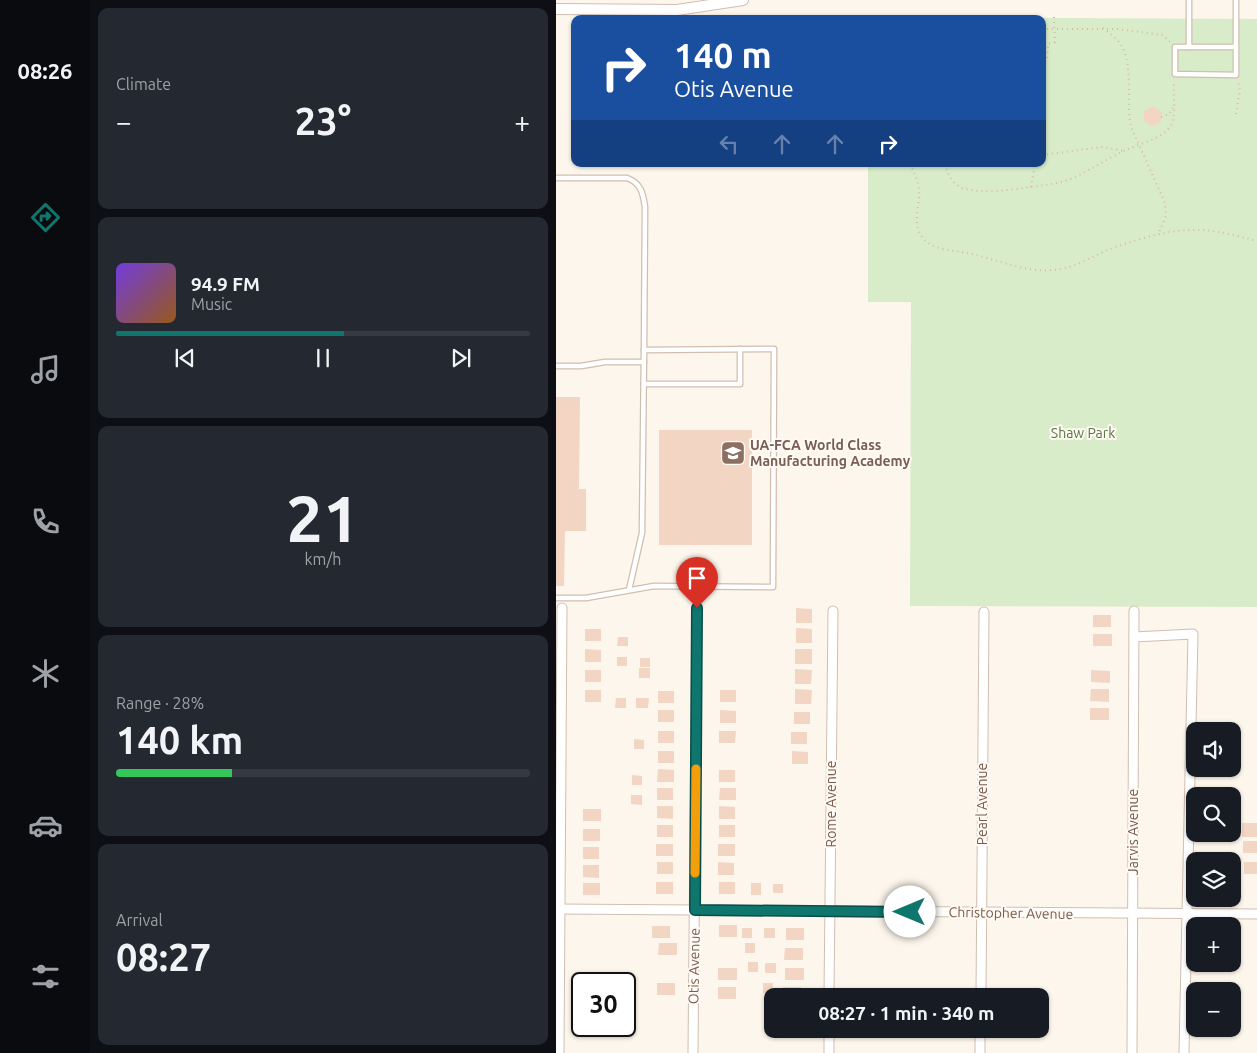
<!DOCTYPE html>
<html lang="en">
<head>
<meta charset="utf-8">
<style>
	body { margin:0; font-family:Ubuntu,sans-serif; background:#242831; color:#f1f3f6; height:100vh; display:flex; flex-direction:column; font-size:19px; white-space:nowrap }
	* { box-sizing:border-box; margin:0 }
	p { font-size:16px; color:#9ea1a6 }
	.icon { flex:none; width:28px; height:28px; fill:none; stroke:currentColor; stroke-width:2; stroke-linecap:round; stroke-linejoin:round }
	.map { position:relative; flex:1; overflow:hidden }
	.drawer { display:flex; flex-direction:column; gap:8px; padding:8px; background:#0d0f14; width:466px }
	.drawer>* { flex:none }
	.guide { position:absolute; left:15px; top:15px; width:475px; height:152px; border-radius:10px; box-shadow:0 1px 4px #0004; background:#1a4fa0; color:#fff; overflow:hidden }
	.buttons { position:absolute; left:630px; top:722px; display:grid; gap:10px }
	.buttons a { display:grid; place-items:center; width:55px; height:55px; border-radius:10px; background:#171b24; box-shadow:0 1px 4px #0004; font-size:25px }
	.speed { position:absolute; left:15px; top:972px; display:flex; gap:10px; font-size:25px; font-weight:700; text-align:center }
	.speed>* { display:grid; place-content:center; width:65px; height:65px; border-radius:50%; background:#171b24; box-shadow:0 1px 4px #0004; line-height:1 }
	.speed .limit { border:2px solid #111; border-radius:8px; background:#fff; color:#111 }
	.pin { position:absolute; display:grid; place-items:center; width:42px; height:42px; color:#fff; margin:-51px -21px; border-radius:50% 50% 50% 0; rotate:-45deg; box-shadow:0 0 5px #0007 }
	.pin .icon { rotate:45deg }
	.me { position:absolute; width:55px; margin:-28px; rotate:270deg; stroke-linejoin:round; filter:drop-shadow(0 0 4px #0008) }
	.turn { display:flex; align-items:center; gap:18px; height:105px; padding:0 20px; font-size:22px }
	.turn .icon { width:65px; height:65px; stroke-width:2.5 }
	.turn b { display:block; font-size:35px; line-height:42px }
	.lanes { display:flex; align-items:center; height:48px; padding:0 20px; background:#0003; justify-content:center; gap:25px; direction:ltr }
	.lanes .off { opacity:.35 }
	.big { font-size:38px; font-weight:600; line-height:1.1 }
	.drawer .widget { flex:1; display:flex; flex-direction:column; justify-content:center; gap:8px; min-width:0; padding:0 18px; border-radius:10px; background:#242831 }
	.drawer .dial { align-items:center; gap:0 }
	.dial b { font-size:65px; line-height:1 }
	.song { display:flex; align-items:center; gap:15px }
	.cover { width:60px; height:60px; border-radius:8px; background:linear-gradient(135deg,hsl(260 70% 55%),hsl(30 70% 35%)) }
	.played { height:5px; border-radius:2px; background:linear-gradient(90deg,#0f766e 55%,#363941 55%) }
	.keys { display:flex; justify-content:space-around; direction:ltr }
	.heat { display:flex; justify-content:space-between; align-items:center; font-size:28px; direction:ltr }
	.charge { height:8px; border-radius:4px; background:linear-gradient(90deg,#34c759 28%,#363941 0) }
	.trip { position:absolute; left:208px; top:988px; width:285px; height:50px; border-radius:10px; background:#171b24; box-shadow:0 1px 4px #0004; font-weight:600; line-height:50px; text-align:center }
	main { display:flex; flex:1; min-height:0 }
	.dock { display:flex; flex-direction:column; width:90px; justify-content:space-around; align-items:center; background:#090b0e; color:#9ea1a6 }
	.dock .icon { width:35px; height:35px }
	.dock .on { color:#0f766e }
	.dock b { font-size:22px; color:#f1f3f6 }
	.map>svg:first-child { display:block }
	.green { fill:#d8ecc9 }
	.building { fill:#f3d5c3 }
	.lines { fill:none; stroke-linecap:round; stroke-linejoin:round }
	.service-casing { stroke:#d1beb0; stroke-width:7 }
	.minor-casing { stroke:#d1beb0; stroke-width:11 }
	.tertiary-casing { stroke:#d1beb0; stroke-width:12 }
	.path { stroke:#d9b8a5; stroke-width:2; stroke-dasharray:1 4; stroke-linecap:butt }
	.service { stroke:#fff; stroke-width:4.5 }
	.minor { stroke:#fff; stroke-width:9 }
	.tertiary { stroke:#fff; stroke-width:10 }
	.route-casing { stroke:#0a4d48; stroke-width:12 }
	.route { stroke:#0f766e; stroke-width:9 }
	.slow { stroke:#f59e0b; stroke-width:9 }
	.labels { text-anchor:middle; stroke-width:4; stroke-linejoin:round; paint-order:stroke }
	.park-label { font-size:14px; fill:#537a41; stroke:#fffaf3 }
	.education-label { font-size:14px; font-weight:bold; fill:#785e54; stroke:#fffaf3; text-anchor:start }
	.street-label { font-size:14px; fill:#7a5c4d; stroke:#fffaf3 }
</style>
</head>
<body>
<main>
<nav class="dock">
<b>08:26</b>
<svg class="icon on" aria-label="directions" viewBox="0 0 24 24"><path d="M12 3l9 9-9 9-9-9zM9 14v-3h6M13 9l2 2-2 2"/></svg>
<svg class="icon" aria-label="music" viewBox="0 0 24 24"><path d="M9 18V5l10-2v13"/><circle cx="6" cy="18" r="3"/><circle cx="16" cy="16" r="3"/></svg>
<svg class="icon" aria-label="phone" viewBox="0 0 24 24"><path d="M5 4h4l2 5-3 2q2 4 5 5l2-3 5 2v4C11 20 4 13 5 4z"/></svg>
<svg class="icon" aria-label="climate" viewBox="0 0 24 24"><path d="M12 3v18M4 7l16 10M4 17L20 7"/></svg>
<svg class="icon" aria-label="car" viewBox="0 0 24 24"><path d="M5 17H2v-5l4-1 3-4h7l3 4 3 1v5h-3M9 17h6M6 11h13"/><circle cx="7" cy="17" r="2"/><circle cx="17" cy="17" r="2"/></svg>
<svg class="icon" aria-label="filters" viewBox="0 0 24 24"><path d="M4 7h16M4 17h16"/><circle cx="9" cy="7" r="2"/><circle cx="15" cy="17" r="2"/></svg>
</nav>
<section class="drawer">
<div class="widget"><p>Climate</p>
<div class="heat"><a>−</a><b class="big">23°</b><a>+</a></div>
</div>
<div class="widget">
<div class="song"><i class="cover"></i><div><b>94.9 FM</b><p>Music</p></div></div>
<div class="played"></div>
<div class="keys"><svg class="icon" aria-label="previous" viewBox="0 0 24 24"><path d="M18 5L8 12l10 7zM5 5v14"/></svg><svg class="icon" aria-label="pause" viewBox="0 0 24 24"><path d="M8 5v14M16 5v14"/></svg><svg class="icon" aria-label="next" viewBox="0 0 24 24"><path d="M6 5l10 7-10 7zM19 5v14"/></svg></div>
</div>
<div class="widget dial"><b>21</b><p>km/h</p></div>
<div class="widget"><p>Range · 28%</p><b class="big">140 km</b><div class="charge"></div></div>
<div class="widget"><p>Arrival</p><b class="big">08:27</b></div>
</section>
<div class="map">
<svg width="701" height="1053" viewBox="0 0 701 1053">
	<rect width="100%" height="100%" fill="#fdf6ec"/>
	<!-- green -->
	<path class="green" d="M 311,17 L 701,19 L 701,607 L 354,606 L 355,302 L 312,302 L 312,164 L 486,164 L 486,19 L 312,19 Z"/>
	<!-- building -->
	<g class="building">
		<path d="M 597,106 L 606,112 L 605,117 L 605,122 L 596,126 L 588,121 L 588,111 Z"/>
		<path d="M 0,397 L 24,397 L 23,489 L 30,489 L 30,531 L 9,531 L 8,586 L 0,586 Z"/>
		<rect x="103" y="430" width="93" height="115"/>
		<path d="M 240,608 L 256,609 L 256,623 L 240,623 Z"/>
		<rect x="537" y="615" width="18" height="12"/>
		<path d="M 240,628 L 256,629 L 256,643 L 240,643 Z"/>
		<rect x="29" y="629" width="16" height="12"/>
		<rect x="537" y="634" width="19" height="12"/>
		<path d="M 62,637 L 72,637 L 72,646 L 61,646 Z"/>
		<path d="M 29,649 L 45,650 L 45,662 L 29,662 Z"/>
		<rect x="239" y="649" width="17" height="15"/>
		<rect x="61" y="657" width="10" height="9"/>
		<rect x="84" y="658" width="10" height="9"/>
		<rect x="83" y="668" width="11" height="10"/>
		<path d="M 239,669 L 256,670 L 255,684 L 239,684 Z"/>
		<rect x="29" y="670" width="16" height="12"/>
		<path d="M 535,670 L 554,671 L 554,683 L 535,682 Z"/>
		<path d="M 239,689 L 256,690 L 255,704 L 239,704 Z"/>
		<path d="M 535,689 L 553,689 L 553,702 L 534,701 Z"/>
		<rect x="29" y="690" width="16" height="12"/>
		<rect x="164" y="690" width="16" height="12"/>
		<rect x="102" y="691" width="16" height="12"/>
		<path d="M 60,698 L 70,698 L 70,708 L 59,708 Z"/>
		<path d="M 80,698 L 93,698 L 92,708 L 80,708 Z"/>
		<rect x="534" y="708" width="19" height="12"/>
		<rect x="102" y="710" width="16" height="12"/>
		<path d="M 164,710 L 180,711 L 180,723 L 164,723 Z"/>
		<rect x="238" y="712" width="16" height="12"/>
		<rect x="102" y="731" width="16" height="12"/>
		<path d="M 163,731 L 180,731 L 179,743 L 163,743 Z"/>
		<rect x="235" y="732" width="16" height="12"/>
		<path d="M 78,739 L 88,740 L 88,749 L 78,749 Z"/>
		<rect x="102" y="751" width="16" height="12"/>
		<path d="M 236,751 L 252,752 L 252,764 L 236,764 Z"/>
		<path d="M 102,769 L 118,770 L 118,782 L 101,782 Z"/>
		<rect x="163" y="770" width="16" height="12"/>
		<path d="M 76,775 L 86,776 L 86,785 L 76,785 Z"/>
		<rect x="101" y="788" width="16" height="12"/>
		<path d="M 164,788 L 180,788 L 180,800 L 163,800 Z"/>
		<path d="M 75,795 L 86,795 L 86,805 L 75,804 Z"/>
		<path d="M 101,806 L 117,806 L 117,819 L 101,818 Z"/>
		<path d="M 163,806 L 179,807 L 179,819 L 163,819 Z"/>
		<rect x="27" y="809" width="18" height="12"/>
		<rect x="686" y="823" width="15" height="14"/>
		<rect x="101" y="825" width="16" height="12"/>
		<rect x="163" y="825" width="16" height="12"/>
		<rect x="27" y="829" width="17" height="12"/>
		<rect x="687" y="841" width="14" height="12"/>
		<rect x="100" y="844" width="17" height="12"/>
		<rect x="162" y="844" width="17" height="12"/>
		<rect x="27" y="847" width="16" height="12"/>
		<rect x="101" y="862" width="16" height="12"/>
		<path d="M 162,862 L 178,863 L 178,875 L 162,875 Z"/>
		<rect x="688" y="862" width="13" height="12"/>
		<path d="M 27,865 L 43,865 L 43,878 L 27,877 Z"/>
		<rect x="100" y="882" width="17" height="12"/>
		<rect x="163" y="882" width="16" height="12"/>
		<rect x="27" y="883" width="17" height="12"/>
		<rect x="195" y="883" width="10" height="12"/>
		<rect x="217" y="884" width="10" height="9"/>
		<rect x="163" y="925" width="18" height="12"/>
		<rect x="96" y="926" width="18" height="12"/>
		<rect x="186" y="928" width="10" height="10"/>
		<rect x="208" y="928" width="11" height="10"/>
		<rect x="230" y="928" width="18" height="12"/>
		<path d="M 103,943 L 121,943 L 121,955 L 102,955 Z"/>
		<rect x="189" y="943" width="10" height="10"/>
		<path d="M 229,948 L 247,948 L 247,960 L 228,960 Z"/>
		<rect x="192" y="962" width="10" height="10"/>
		<rect x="209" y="963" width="11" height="10"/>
		<rect x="162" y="968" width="19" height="12"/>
		<rect x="229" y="968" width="19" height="12"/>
		<rect x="101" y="983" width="18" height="12"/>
		<rect x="207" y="983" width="10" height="10"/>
		<rect x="162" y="987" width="18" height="12"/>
		<rect x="227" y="987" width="18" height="9"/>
	</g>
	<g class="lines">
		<defs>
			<g id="service">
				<path d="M 633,0 L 633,47"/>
				<path d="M 680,47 L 619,47 L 619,74 L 680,75 L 680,0"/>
				<path d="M 0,178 L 71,178 C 85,183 87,193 89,207 L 88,350 L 218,349 L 217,587 L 98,586 L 30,598 L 0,598"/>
				<path d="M 0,366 L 25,366 L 49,362 L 88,362"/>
				<path d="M 88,384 L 184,384 L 184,349"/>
				<path d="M 73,590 L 86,533 L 88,350"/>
			</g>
			<g id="minor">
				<path d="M 578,637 L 637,634 L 628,1053"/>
				<path d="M 0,909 L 701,914"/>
				<path d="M 273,996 L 277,611"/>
				<path d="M 425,996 L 428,612"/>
				<path d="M 3,1053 L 6,608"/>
				<path d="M 137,1053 L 141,608"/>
				<path d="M 273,1053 L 273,1029"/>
				<path d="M 424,1053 L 424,1029"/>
				<path d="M 576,1053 L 578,611"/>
			</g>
			<path id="tertiary" d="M 0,9 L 121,10 L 187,0"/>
		</defs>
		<!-- service casing -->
		<use href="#service" class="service-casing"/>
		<!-- minor casing -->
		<use href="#minor" class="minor-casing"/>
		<!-- tertiary casing -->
		<use href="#tertiary" class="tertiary-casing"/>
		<!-- path -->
		<g class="path">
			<path d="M 341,16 L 342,19"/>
			<path d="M 420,16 L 420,19"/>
			<path d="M 498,17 L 499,44"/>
			<path d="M 547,28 C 554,34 563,40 567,48 C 577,70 570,102 575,127 L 609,203 L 610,216 L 602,235"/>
			<path d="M 486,29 L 561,29 L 607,35 L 614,42"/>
			<path d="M 486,72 L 491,58 L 492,44 L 499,42"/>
			<path d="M 680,114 L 684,90 L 682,82"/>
			<path d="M 605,117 L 613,114 L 617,108"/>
			<path d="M 486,155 L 546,147 L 568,151"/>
			<path d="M 354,164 C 358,172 362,180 363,189 C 365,204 355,223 366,237 C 375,250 396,250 411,253 C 438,258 468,273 496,270 C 515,269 532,259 549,251 C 572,242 610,230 634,230 C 656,229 679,235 701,241"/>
			<path d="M 390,164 C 390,173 397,184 406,188 C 425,194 455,190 475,187 C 488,185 500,184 512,180 C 532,172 550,159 570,150 C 584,143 604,140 614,127 C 621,118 617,94 618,82"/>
			<path d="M 475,187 L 479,164"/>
		</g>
		<!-- service -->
		<use href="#service" class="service"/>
		<!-- minor -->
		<use href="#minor" class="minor"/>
		<!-- tertiary -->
		<use href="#tertiary" class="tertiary"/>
	</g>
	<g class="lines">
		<defs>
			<path id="route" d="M 141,608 L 139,910 L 354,912"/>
		</defs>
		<!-- route casing -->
		<use href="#route" class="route-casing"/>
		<!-- route -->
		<use href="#route" class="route"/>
		<!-- slow -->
		<path class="slow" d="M 139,873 L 140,769"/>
	</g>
	<!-- icons -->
	<defs>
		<symbol id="school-square" viewBox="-11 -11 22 22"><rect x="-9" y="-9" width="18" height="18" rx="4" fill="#8d6e63" stroke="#fffaf3"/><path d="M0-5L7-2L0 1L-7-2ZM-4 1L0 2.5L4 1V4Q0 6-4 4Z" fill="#fff"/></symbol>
	</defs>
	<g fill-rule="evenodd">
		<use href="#school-square" x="163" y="439" width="28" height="28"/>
	</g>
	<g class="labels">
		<!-- park labels -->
		<g class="park-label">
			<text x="527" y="438">Shaw Park</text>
		</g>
		<!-- education labels -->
		<g class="education-label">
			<text x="194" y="450">UA-FCA World Class<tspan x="194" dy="16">Manufacturing Academy</tspan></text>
		</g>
		<!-- street labels -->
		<g class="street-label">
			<text transform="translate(275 804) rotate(-90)" y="5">Rome Avenue</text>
			<text transform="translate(426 804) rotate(-90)" y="5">Pearl Avenue</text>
			<text transform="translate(577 832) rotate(-90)" y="5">Jarvis Avenue</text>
			<text transform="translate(455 913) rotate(1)" y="5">Christopher Avenue</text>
			<text transform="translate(138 966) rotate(-89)" y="5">Otis Avenue</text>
		</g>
	</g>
</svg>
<div class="buttons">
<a><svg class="icon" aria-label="sound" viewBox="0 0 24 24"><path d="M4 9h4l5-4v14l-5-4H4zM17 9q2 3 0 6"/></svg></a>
<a><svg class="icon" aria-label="search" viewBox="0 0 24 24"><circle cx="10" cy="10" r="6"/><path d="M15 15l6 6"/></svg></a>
<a><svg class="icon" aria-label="layers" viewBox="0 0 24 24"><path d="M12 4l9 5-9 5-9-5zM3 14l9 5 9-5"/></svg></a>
<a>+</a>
<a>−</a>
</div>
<div class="speed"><div class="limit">30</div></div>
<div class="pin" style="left:141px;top:608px;background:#d93025"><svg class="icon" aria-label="arrive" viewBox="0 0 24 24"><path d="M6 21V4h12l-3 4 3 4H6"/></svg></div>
<svg class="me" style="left:354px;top:912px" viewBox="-20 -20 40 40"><circle r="19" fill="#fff"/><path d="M0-13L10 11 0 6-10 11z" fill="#0f766e"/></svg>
<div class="trip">08:27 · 1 min · 340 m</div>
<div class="guide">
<div class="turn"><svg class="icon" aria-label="right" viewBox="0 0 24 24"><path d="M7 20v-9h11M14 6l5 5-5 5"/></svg><div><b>140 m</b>Otis Avenue</div></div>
<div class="lanes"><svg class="icon off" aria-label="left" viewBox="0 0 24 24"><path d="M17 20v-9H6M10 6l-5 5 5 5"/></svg><svg class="icon off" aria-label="ahead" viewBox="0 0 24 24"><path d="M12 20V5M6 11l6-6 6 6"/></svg><svg class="icon off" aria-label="ahead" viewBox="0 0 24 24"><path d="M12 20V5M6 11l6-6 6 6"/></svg><svg class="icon" aria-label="right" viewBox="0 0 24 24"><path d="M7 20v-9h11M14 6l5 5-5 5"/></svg></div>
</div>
</div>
</main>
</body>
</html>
